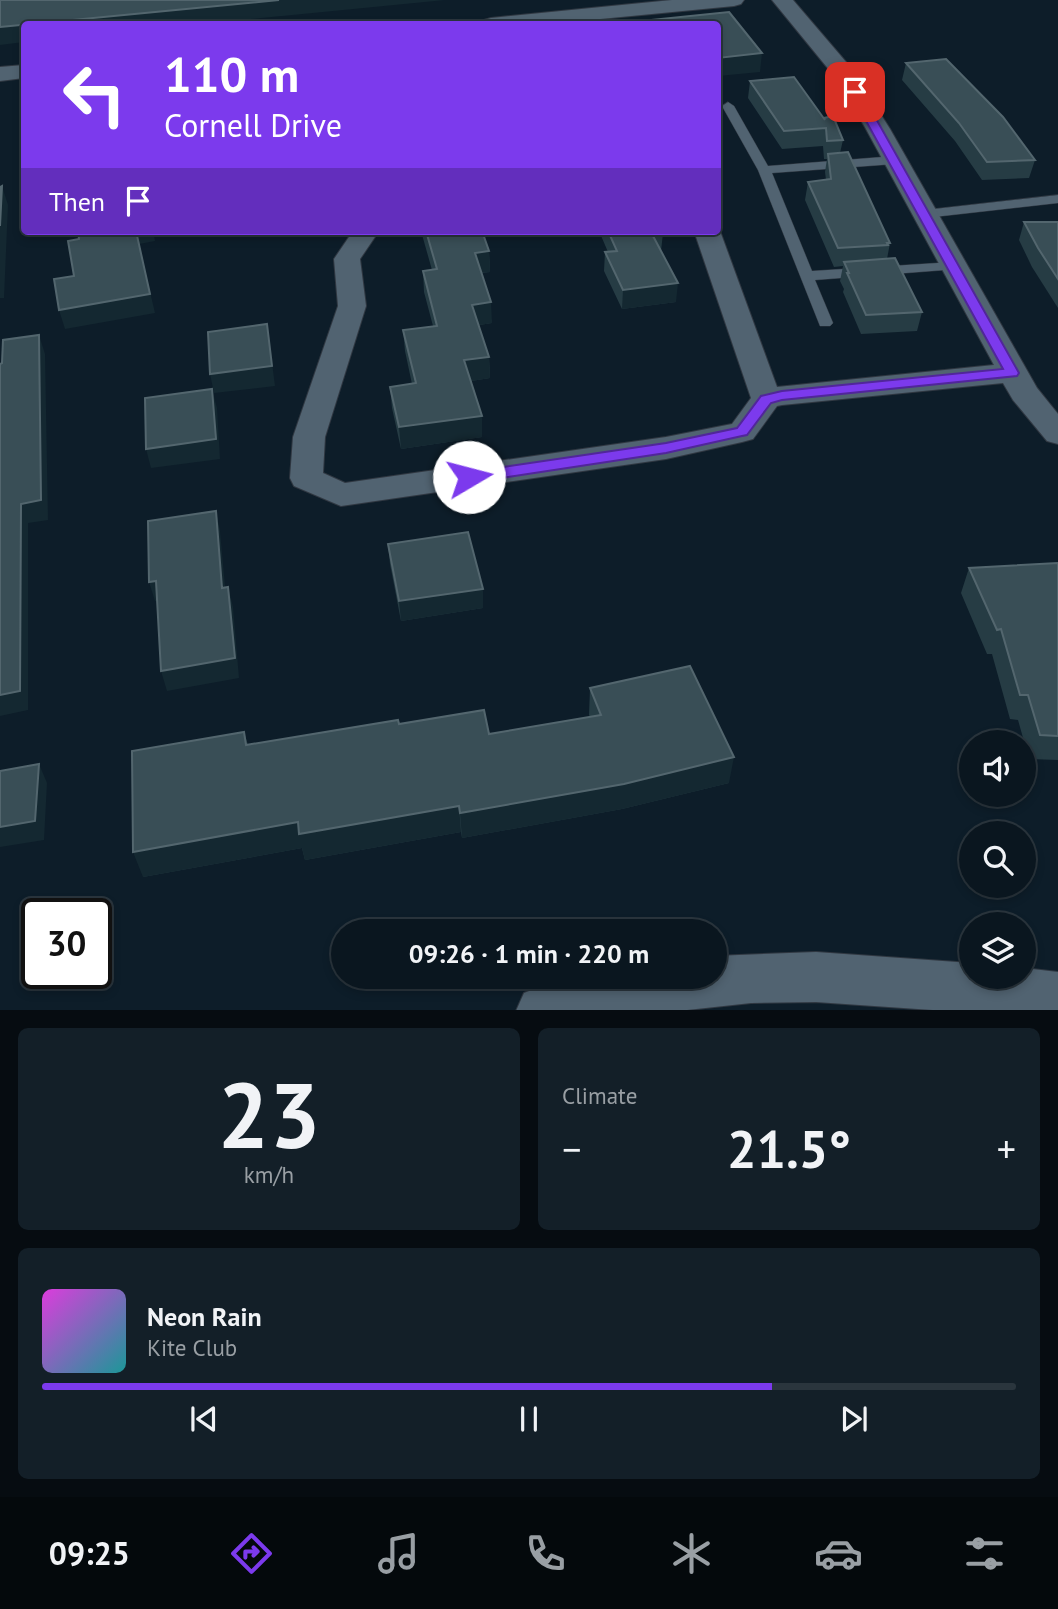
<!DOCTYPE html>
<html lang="en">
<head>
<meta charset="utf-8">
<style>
	body { margin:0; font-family:"PT Sans",sans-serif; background:#131f28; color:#f1f3f6; height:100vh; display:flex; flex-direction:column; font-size:26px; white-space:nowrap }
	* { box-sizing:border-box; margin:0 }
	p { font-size:23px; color:#999fa4 }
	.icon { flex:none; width:38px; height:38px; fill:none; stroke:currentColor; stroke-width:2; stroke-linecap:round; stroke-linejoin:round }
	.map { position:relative; height:1010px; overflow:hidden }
	.side { display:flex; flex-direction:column; gap:18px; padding:18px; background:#060c11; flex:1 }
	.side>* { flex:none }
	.banner { position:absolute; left:21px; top:21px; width:700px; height:214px; border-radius:7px; box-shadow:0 4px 10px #0003,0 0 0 2px #2a353d; background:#7c3aed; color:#fff; overflow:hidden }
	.buttons { position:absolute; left:959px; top:730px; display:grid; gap:14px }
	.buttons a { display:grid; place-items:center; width:77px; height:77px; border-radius:50%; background:#0a161f; box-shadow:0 4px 10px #0003,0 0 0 2px #2a353d; font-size:35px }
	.speed { position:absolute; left:21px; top:898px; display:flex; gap:14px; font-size:35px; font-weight:700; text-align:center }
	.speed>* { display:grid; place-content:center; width:91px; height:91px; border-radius:50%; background:#0a161f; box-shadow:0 4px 10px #0003,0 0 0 2px #2a353d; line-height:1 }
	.speed .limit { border:4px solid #111; border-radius:10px; background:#fff; color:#111 }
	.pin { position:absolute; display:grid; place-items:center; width:60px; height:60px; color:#fff; margin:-30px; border-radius:14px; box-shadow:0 4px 10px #0006 }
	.me { position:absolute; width:77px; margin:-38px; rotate:82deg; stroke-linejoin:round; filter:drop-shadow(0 0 5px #0008) }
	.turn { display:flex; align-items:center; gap:24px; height:147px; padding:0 28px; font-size:32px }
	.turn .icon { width:91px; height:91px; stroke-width:2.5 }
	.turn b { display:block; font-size:49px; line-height:60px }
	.then { display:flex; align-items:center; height:66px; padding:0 28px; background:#0003; gap:14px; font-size:26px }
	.big { font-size:52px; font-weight:700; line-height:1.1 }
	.side .tile { flex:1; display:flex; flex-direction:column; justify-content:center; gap:10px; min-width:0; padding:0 24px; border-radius:10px; background:#131f28 }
	.side .dial { align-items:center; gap:0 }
	.dial b { font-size:91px; line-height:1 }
	.song { display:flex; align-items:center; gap:21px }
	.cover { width:84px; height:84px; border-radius:10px; background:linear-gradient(135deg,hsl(300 70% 55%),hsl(180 70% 35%)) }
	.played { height:7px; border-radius:4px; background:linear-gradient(90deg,#7c3aed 75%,#2a353d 75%) }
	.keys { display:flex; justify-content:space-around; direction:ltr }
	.heat { display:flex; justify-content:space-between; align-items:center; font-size:38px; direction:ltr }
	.side .tiles { flex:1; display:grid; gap:18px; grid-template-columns:1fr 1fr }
	.tile:last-child { grid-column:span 2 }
	.trip { position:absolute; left:331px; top:919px; width:396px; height:70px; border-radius:35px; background:#0a161f; box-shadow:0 4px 10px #0003,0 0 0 2px #2a353d; font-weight:700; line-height:70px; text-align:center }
	.menu { display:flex; height:112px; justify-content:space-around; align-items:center; background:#04090c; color:#999fa4 }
	.menu .icon { width:49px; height:49px }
	.menu .current { color:#7c3aed }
	.menu b { font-size:32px; color:#f1f3f6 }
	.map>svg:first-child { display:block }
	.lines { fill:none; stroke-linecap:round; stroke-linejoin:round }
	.service-casing { stroke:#303842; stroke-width:1 }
	.minor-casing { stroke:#303842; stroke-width:2 }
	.tertiary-casing { stroke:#303842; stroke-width:2 }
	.service { fill:#516371; fill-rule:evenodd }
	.minor { fill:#516371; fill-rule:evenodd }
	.tertiary { fill:#516371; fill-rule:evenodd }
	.wall { fill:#263c44 }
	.shaded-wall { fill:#142831 }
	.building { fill:#394e56; stroke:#53666e; stroke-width:2 }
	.route { fill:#7c3aed; stroke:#51269a; stroke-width:2 }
</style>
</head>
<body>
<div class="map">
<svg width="1058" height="1011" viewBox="0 0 1058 1011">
	<rect width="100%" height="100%" fill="#0d1d29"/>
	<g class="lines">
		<defs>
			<g id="service">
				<path d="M 728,102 L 734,106 L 768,166 L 895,156 L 901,160 L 895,164 L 772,173 L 812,271 L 953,262 L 958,263 L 958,269 L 815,280 L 833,323 L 830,326 L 820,326 L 758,170 L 722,106 Z"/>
				<path d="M 1058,195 L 1058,203 L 925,218 L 918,214 L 925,210 Z"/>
			</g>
			<g id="minor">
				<path d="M 672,0 L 744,0 L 741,4 L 734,6 L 549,24 L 481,24 L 484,20 L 491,18 Z"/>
				<path d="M 772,0 L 793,0 L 852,69 L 890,129 L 1037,388 L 1058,414 L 1058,444 L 1047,441 L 1013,400 L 1003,383 L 782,405 L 777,406 L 753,439 L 742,442 L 666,459 L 341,506 L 294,486 L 290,478 L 293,437 L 338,306 L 334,259 L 353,231 L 379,231 L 360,259 L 366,306 L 325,437 L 323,473 L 345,483 L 666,437 L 732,424 L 751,398 L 694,231 L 718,231 L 718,227 L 720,231 L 777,387 L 994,365 L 866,129 L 835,77 Z"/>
				<path d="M 24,65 L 24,78 L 0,81 L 0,67 Z"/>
			</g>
			<path id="tertiary" d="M 816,952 L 971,963 L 971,976 L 1024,976 L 1024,968 L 1058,972 L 1058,1011 L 947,1011 L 816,1002 L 751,1003 L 678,1011 L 516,1011 L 524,993 C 584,969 651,976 714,976 L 714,956 Z"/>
		</defs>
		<!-- service casing -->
		<use href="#service" class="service-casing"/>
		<!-- minor casing -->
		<use href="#minor" class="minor-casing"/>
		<!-- tertiary casing -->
		<use href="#tertiary" class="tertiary-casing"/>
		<!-- service -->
		<use href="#service" class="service"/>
		<!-- minor -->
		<use href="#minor" class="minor"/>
		<!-- tertiary -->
		<use href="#tertiary" class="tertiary"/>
	</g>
	<!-- wall -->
	<g class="wall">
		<path d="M 906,63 L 1035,160 L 1029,178 L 982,180 L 955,141 L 902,80 Z"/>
		<path d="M 750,81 L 824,119 L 843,140 L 840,153 L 890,243 L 887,259 L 922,312 L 917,331 L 861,334 L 843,292 L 844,289 L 840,281 L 843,266 L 834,267 L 805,200 L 808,182 L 826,180 L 825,172 L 827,159 L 824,159 L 823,146 L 782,149 L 748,98 Z"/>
		<path d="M 1024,222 L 1058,222 L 1058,308 L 1032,267 L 1019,240 Z"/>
		<path d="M 421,231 L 482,231 L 489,251 L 490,272 L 481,273 L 492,323 L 479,325 L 489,357 L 490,378 L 471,381 L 482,437 L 401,449 L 392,408 L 390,387 L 412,384 L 405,351 L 403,330 L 433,326 L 424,292 L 423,271 L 432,270 Z"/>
		<path d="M 599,231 L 662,231 L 663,233 L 661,251 L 676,302 L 622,309 L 604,271 L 605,252 L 608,252 Z"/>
		<path d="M 388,544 L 483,608 L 401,621 L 390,564 Z"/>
		<path d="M 1058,563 L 1058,760 L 1029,759 L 1018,720 L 1010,719 L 992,654 L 987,654 L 961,593 L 969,568 Z"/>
		<path d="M 590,688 L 729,783 L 622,809 L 462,838 L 461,832 L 305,860 L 302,848 L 143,877 L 244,732 L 248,745 L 399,724 L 489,734 L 590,717 L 589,715 Z"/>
	</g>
	<!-- shaded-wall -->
	<g class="shaded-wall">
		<path d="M 279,0 L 445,0 L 200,24 L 28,24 Z"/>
		<path d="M 24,25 L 24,42 L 0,45 L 0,27 Z"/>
		<path d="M 762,53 L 760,72 L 718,76 L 718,58 Z"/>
		<path d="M 2,186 L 8,205 L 4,298 L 0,298 L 0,226 Z"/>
		<path d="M 136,231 L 153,231 L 155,241 L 139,244 L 155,313 L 65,329 L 59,310 Z"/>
		<path d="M 489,251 L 490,272 L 476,273 L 475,253 Z"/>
		<path d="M 678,283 L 676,302 L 622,309 L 623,290 Z"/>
		<path d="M 491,302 L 492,323 L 473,326 L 472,305 Z"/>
		<path d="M 267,324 L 275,386 L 214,393 L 210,374 Z"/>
		<path d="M 39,335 L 45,354 L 48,520 L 28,523 L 28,710 L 0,716 L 0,695 Z"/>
		<path d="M 489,357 L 490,378 L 465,382 L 464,360 Z"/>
		<path d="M 212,389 L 217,408 L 220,459 L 151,468 L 146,449 Z"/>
		<path d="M 482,416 L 482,437 L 401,449 L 399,427 Z"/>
		<path d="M 216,511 L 220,531 L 227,608 L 222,588 Z"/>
		<path d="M 156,581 L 162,600 L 155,601 L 149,582 Z"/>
		<path d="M 228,587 L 233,607 L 239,678 L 167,691 L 161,671 Z"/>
		<path d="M 483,589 L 483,608 L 401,621 L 399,601 Z"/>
		<path d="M 734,757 L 729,783 L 622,809 L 462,838 L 460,813 Z"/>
		<path d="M 39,764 L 47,783 L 44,840 L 0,847 L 0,827 Z"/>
		<path d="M 459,806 L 461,832 L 305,860 L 302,848 L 143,877 L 133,852 L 298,822 Z"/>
	</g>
	<!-- building -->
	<g class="building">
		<path d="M 0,0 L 279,0 L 0,27 Z"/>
		<path d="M 729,12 L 762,53 L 718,58 L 718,24 L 612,24 Z"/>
		<path d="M 946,59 L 1003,117 L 1035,160 L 987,162 L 959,123 L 906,63 Z"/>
		<path d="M 794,77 L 825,120 L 824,118 L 833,116 L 843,140 L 827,141 L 826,128 L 784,131 L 750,81 Z"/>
		<path d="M 848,152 L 890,243 L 887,243 L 888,245 L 838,248 L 808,182 L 831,179 L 828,154 Z"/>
		<path d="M 2,186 L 0,226 L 0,187 Z"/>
		<path d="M 1024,222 L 1058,222 L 1058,279 L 1038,248 Z"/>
		<path d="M 78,231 L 136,231 L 150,294 L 59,310 L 54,279 L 74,276 L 68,241 L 79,239 Z"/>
		<path d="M 426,231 L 482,231 L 489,251 L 475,253 L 491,302 L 472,305 L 489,357 L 464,360 L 482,416 L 399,427 L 390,387 L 416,383 L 403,330 L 437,326 L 423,271 L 437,269 Z"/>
		<path d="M 608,231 L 662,231 L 663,233 L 652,234 L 678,283 L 623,290 L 605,252 L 617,251 Z"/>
		<path d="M 895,258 L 922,312 L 866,315 L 847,273 L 849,273 L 844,262 Z"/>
		<path d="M 267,324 L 272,366 L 210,374 L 208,332 Z"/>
		<path d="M 39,335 L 41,500 L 21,504 L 20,691 L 0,695 L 0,364 L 2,363 L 3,340 Z"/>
		<path d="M 212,389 L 216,439 L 146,449 L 145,398 Z"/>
		<path d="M 216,511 L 222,588 L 228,587 L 235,658 L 161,671 L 156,581 L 149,582 L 148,521 Z"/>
		<path d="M 468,532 L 483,589 L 399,601 L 388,544 Z"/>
		<path d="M 1058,563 L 1058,736 L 1040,735 L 1028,695 L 1020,695 L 1001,629 L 997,630 L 969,568 Z"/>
		<path d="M 690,666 L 734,757 L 624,784 L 460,813 L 459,806 L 299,834 L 298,822 L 133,852 L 132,751 L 244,732 L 246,745 L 398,720 L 399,724 L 484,710 L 489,734 L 601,715 L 590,688 Z"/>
		<path d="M 39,764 L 35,821 L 0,827 L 0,771 Z"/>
	</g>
	<!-- route -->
	<path class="route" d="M 855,89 L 861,92 L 1019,373 L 1017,376 L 782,400 L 771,403 L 747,435 L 742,436 L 666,453 L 469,483 L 463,481 L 461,477 L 463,474 L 469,472 L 666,443 L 737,428 L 761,396 L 782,391 L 1003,369 L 850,92 Z"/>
</svg>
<div class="buttons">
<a><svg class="icon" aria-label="sound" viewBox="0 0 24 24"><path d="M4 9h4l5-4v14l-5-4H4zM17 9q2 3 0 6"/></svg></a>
<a><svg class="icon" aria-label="search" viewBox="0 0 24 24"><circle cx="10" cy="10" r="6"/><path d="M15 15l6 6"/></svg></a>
<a><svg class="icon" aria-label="layers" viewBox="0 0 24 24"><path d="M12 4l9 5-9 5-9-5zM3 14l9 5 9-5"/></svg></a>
</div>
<div class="speed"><div class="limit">30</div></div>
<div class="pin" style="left:855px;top:92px;background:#d93025"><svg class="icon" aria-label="arrive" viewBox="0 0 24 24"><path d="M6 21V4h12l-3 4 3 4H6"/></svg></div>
<svg class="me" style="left:469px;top:477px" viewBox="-20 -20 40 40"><circle r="19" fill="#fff"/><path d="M0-13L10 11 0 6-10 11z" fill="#7c3aed"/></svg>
<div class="trip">09:26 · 1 min · 220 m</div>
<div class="banner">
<div class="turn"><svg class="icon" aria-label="left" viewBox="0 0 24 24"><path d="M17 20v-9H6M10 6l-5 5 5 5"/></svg><div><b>110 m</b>Cornell Drive</div></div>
<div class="then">Then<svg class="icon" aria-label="arrive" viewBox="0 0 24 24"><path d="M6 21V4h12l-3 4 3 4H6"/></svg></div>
</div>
</div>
<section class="side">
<div class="tiles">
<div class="tile dial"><b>23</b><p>km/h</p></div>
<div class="tile"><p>Climate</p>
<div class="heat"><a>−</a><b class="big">21.5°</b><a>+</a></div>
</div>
<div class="tile">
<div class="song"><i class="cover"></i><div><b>Neon Rain</b><p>Kite Club</p></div></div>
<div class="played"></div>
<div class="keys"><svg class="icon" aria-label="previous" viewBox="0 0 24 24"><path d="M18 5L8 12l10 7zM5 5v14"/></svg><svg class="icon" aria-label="pause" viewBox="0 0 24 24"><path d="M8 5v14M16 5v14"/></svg><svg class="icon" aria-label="next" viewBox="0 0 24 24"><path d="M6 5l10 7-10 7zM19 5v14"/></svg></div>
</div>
</div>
</section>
<nav class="menu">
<b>09:25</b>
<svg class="icon current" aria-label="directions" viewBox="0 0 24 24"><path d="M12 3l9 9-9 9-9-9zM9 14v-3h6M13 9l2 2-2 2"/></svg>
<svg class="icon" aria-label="music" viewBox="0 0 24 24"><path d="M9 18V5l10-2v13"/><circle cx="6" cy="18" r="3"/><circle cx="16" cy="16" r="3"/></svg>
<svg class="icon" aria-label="phone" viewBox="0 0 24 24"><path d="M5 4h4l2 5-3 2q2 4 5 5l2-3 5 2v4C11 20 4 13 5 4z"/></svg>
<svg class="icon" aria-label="climate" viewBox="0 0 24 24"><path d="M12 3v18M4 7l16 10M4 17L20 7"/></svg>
<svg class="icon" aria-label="car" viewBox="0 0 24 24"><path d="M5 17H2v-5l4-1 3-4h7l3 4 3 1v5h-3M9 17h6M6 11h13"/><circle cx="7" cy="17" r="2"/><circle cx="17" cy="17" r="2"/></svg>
<svg class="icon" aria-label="filters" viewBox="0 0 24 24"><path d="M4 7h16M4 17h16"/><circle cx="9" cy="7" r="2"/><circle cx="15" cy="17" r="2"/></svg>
</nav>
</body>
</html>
